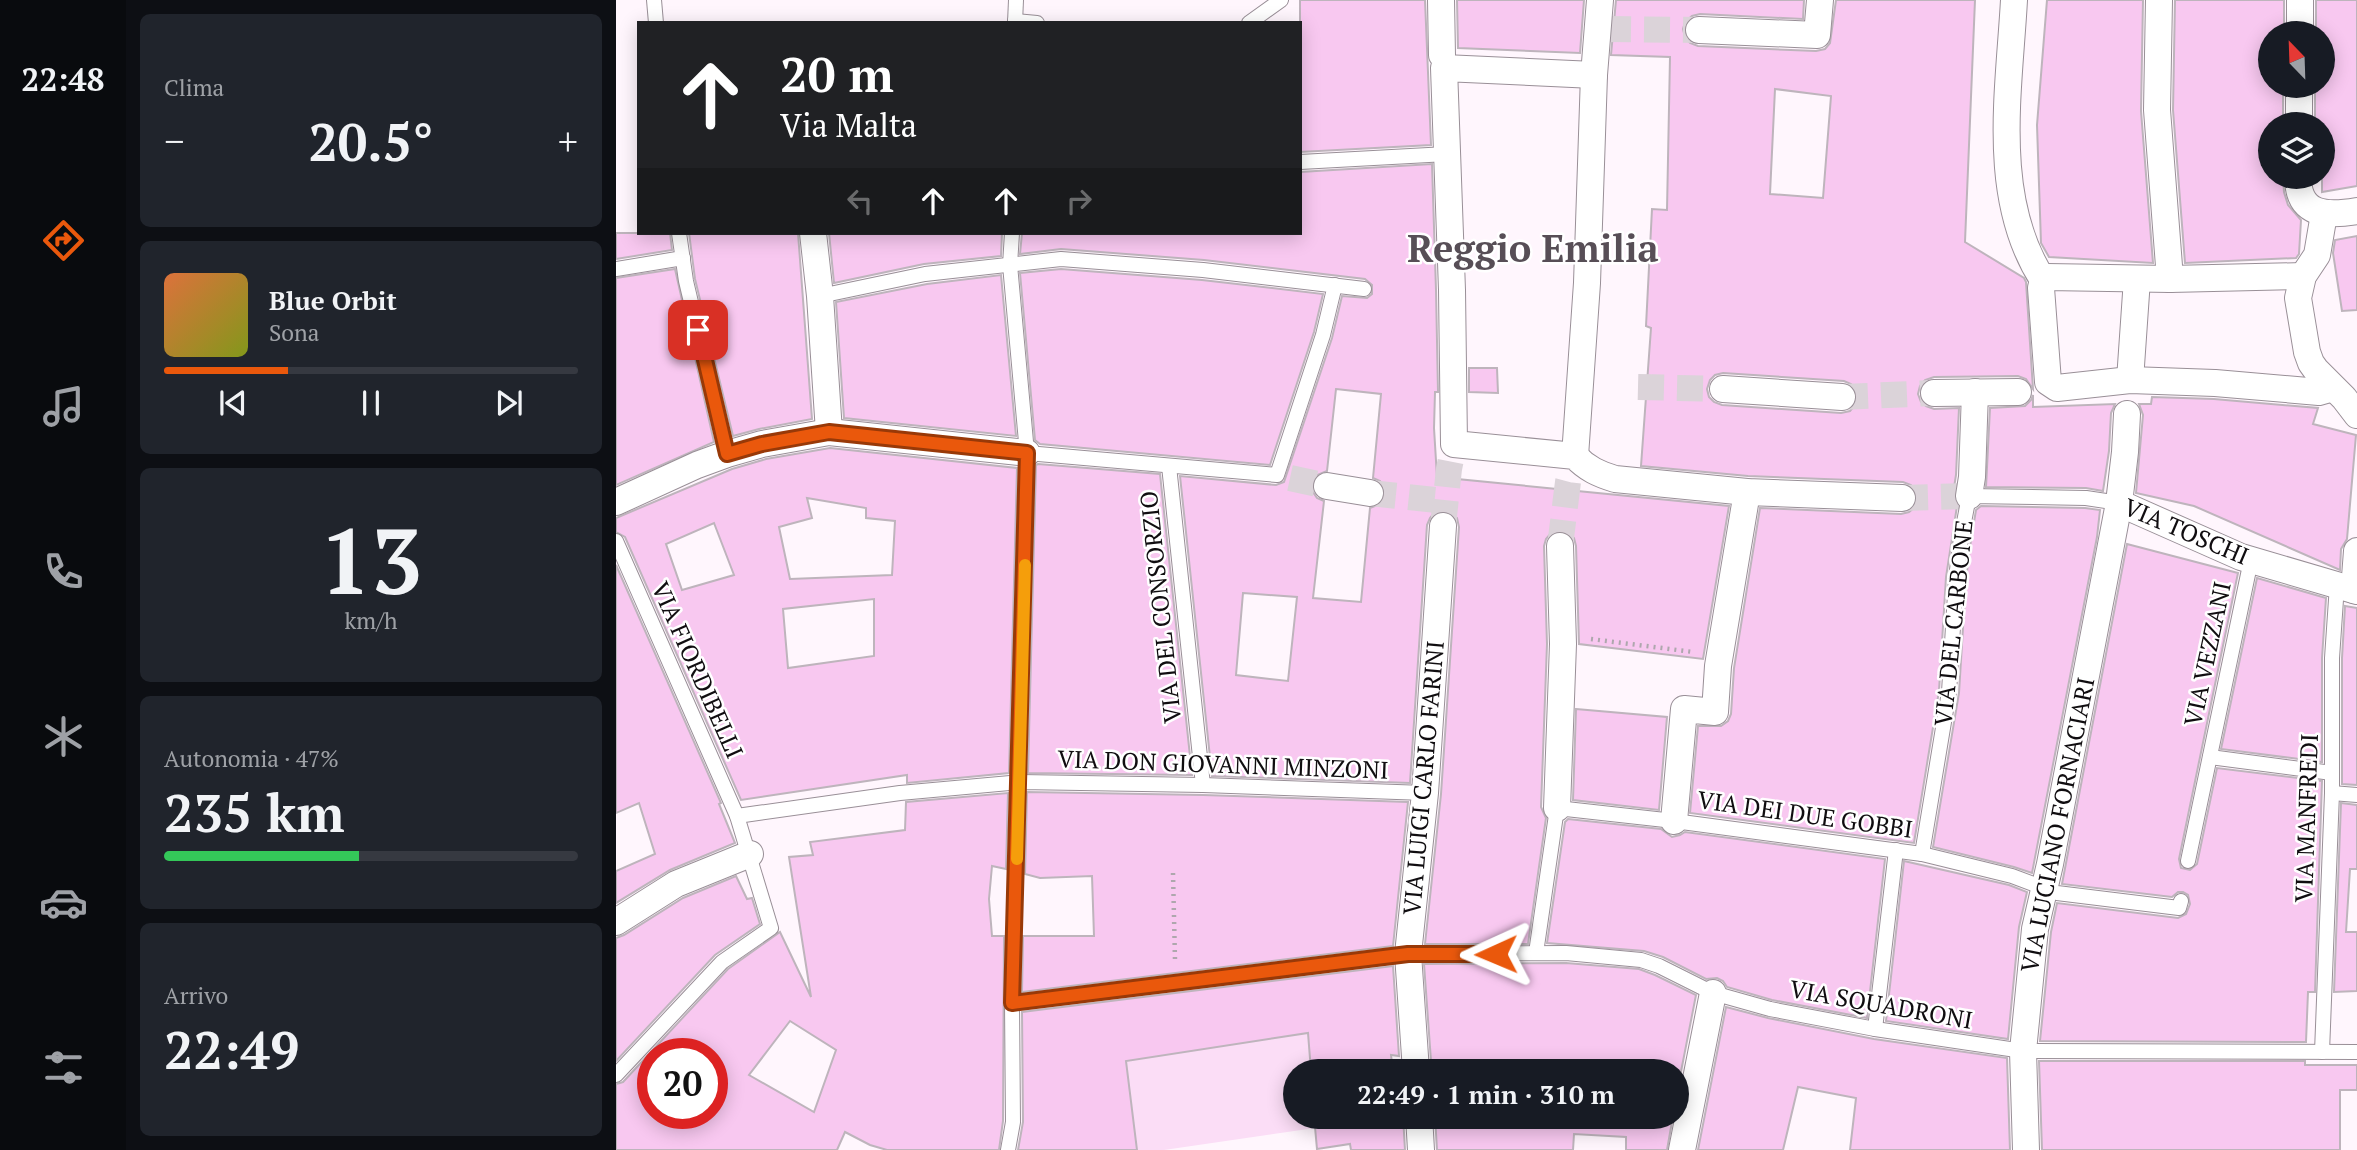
<!DOCTYPE html>
<html lang="it">
<head>
<meta charset="utf-8">
<style>
	body { margin:0; font-family:"PT Serif",serif; background:#20242c; color:#f1f3f6; height:100vh; display:flex; flex-direction:column; font-size:26px; white-space:nowrap }
	* { box-sizing:border-box; margin:0 }
	p { font-size:23px; color:#9ea1a6 }
	.icon { flex:none; width:38px; height:38px; fill:none; stroke:currentColor; stroke-width:2; stroke-linecap:round; stroke-linejoin:round }
	.map { position:relative; flex:1; overflow:hidden }
	.panel { display:flex; flex-direction:column; gap:14px; padding:14px; background:#0d0f14; width:490px }
	.panel>* { flex:none }
	.banner { position:absolute; left:21px; top:21px; width:665px; height:214px; border-radius:0px; box-shadow:0 4px 18px #0003; background:#202124; color:#fff; overflow:hidden }
	.needle { width:46px; rotate:337deg }
	.buttons { position:absolute; left:1642px; top:21px; display:grid; gap:14px }
	.buttons a { display:grid; place-items:center; width:77px; height:77px; border-radius:50%; background:#171b24; box-shadow:0 4px 18px #0003; font-size:35px }
	.speed { position:absolute; left:21px; top:1038px; display:flex; gap:14px; font-size:35px; font-weight:700; text-align:center }
	.speed>* { display:grid; place-content:center; width:91px; height:91px; border-radius:50%; background:#171b24; box-shadow:0 4px 18px #0003; line-height:1 }
	.speed .limit { border:10px solid #d22; background:#fff; color:#111 }
	.pin { position:absolute; display:grid; place-items:center; width:60px; height:60px; color:#fff; margin:-30px; border-radius:14px; box-shadow:0 4px 10px #0006 }
	.me { position:absolute; width:77px; margin:-38px; rotate:269deg; stroke-linejoin:round; filter:drop-shadow(0 0 5px #0008) }
	.turn { display:flex; align-items:center; gap:24px; height:147px; padding:0 28px; font-size:32px }
	.turn .icon { width:91px; height:91px; stroke-width:2.5 }
	.turn b { display:block; font-size:49px; line-height:60px }
	.lanes { display:flex; align-items:center; height:66px; padding:0 28px; background:#0003; justify-content:center; gap:35px; direction:ltr }
	.lanes .off { opacity:.35 }
	.big { font-size:52px; font-weight:700; line-height:1.1 }
	.panel .tile { flex:1; display:flex; flex-direction:column; justify-content:center; gap:10px; min-width:0; padding:0 24px; border-radius:10px; background:#20242c }
	.panel .dial { align-items:center; gap:0 }
	.dial b { font-size:91px; line-height:1 }
	.song { display:flex; align-items:center; gap:21px }
	.cover { width:84px; height:84px; border-radius:10px; background:linear-gradient(135deg,hsl(20 70% 55%),hsl(70 70% 35%)) }
	.played { height:7px; border-radius:4px; background:linear-gradient(90deg,#ea580c 30%,#363941 30%) }
	.keys { display:flex; justify-content:space-around; direction:ltr }
	.heat { display:flex; justify-content:space-between; align-items:center; font-size:38px; direction:ltr }
	.charge { height:10px; border-radius:5px; background:linear-gradient(90deg,#34c759 47%,#363941 0) }
	.trip { position:absolute; left:667px; top:1059px; width:406px; height:70px; border-radius:35px; background:#171b24; box-shadow:0 4px 18px #0003; font-weight:700; line-height:70px; text-align:center }
	main { display:flex; flex:1; min-height:0 }
	.dock { display:flex; flex-direction:column; width:126px; justify-content:space-around; align-items:center; background:#090b0e; color:#9ea1a6 }
	.dock .icon { width:49px; height:49px }
	.dock .selected { color:#ea580c }
	.dock b { font-size:32px; color:#f1f3f6 }
	.map>svg:first-child { display:block }
	.green { fill:#fbddf6 }
	.building { fill:#f8c8f0; stroke:#beb4bc; stroke-width:2; fill-rule:evenodd }
	.lines { fill:none; stroke-linecap:round; stroke-linejoin:round }
	.street-tunnel { stroke:#dbd3d9; stroke-width:26; stroke-dasharray:26 13; stroke-linecap:butt }
	.lane-casing { stroke:#998f97; stroke-width:16 }
	.street-casing { stroke:#998f97; stroke-width:28 }
	.path { stroke:#aea7ad; stroke-width:4.5; stroke-dasharray:2 5; stroke-linecap:butt }
	.lane { stroke:#fff; stroke-width:14 }
	.street { stroke:#fff; stroke-width:26 }
	.route-casing { stroke:#983908; stroke-width:18 }
	.route { stroke:#ea580c; stroke-width:12 }
	.slow { stroke:#f59e0b; stroke-width:12 }
	.labels { text-anchor:middle; stroke-width:5; stroke-linejoin:round; paint-order:stroke }
	.street-label { font-size:24px; fill:#100d10; stroke:#fff }
	.town-label { font-size:38px; font-weight:bold; fill:#574e56; stroke:#fff }
</style>
</head>
<body>
<main>
<nav class="dock">
<b>22:48</b>
<svg class="icon selected" aria-label="directions" viewBox="0 0 24 24"><path d="M12 3l9 9-9 9-9-9zM9 14v-3h6M13 9l2 2-2 2"/></svg>
<svg class="icon" aria-label="music" viewBox="0 0 24 24"><path d="M9 18V5l10-2v13"/><circle cx="6" cy="18" r="3"/><circle cx="16" cy="16" r="3"/></svg>
<svg class="icon" aria-label="phone" viewBox="0 0 24 24"><path d="M5 4h4l2 5-3 2q2 4 5 5l2-3 5 2v4C11 20 4 13 5 4z"/></svg>
<svg class="icon" aria-label="climate" viewBox="0 0 24 24"><path d="M12 3v18M4 7l16 10M4 17L20 7"/></svg>
<svg class="icon" aria-label="car" viewBox="0 0 24 24"><path d="M5 17H2v-5l4-1 3-4h7l3 4 3 1v5h-3M9 17h6M6 11h13"/><circle cx="7" cy="17" r="2"/><circle cx="17" cy="17" r="2"/></svg>
<svg class="icon" aria-label="filters" viewBox="0 0 24 24"><path d="M4 7h16M4 17h16"/><circle cx="9" cy="7" r="2"/><circle cx="15" cy="17" r="2"/></svg>
</nav>
<section class="panel">
<div class="tile"><p>Clima</p>
<div class="heat"><a>−</a><b class="big">20.5°</b><a>+</a></div>
</div>
<div class="tile">
<div class="song"><i class="cover"></i><div><b>Blue Orbit</b><p>Sona</p></div></div>
<div class="played"></div>
<div class="keys"><svg class="icon" aria-label="previous" viewBox="0 0 24 24"><path d="M18 5L8 12l10 7zM5 5v14"/></svg><svg class="icon" aria-label="pause" viewBox="0 0 24 24"><path d="M8 5v14M16 5v14"/></svg><svg class="icon" aria-label="next" viewBox="0 0 24 24"><path d="M6 5l10 7-10 7zM19 5v14"/></svg></div>
</div>
<div class="tile dial"><b>13</b><p>km/h</p></div>
<div class="tile"><p>Autonomia · 47%</p><b class="big">235 km</b><div class="charge"></div></div>
<div class="tile"><p>Arrivo</p><b class="big">22:49</b></div>
</section>
<div class="map">
<svg width="1741" height="1150" viewBox="0 0 1741 1150">
	<rect width="100%" height="100%" fill="#fff6fd"/>
	<!-- green -->
	<path class="green" d="M 692,1033 L 695,1071 L 679,1071 L 679,1116 L 698,1117 L 699,1128 L 548,1150 L 521,1150 L 510,1061 Z"/>
	<!-- building -->
	<g class="building">
		<path d="M 684,0 L 809,0 L 815,145 L 684,152 Z"/>
		<path d="M 841,0 L 968,0 L 964,53 L 842,48 Z"/>
		<path d="M 1000,0 L 1188,0 L 1187,19 L 1084,14 L 1076,16 L 1069,22 L 1067,29 L 1069,37 L 1074,43 L 1082,46 L 1200,51 L 1209,49 L 1214,43 L 1220,0 L 1359,0 L 1349,242 L 1408,278 L 1410,282 L 1417,389 L 1410,379 L 1402,376 L 1318,377 L 1309,380 L 1304,386 L 1302,394 L 1305,402 L 1310,406 L 1318,409 L 1343,408 L 1340,475 L 1337,494 L 1341,506 L 1330,577 L 1323,691 L 1298,843 L 1074,813 L 1082,726 L 1105,726 L 1112,721 L 1115,714 L 1118,668 L 1144,508 L 1285,514 L 1293,512 L 1299,507 L 1302,498 L 1300,491 L 1295,485 L 1287,482 L 1132,476 L 1025,466 L 1035,328 L 1030,326 L 1036,209 L 1051,210 L 1054,57 L 995,55 ZM 1159,89 L 1215,96 L 1207,198 L 1154,194 ZM 1107,373 L 1228,381 L 1235,384 L 1240,389 L 1242,399 L 1239,405 L 1234,411 L 1225,413 L 1106,405 L 1098,402 L 1093,397 L 1091,389 L 1094,380 L 1099,375 Z"/>
		<path d="M 1431,0 L 1527,0 L 1525,111 L 1537,263 L 1433,257 L 1425,243 L 1421,125 Z"/>
		<path d="M 1559,0 L 1668,0 L 1668,33 L 1654,33 L 1654,86 L 1667,86 L 1667,124 L 1654,124 L 1654,177 L 1667,177 L 1668,192 L 1672,205 L 1685,220 L 1683,254 L 1680,258 L 1569,263 L 1557,110 Z"/>
		<path d="M 1700,0 L 1741,0 L 1741,186 L 1706,192 L 1706,124 L 1699,124 L 1699,86 L 1706,86 L 1706,33 L 1700,33 Z"/>
		<path d="M 816,164 L 820,290 L 822,392 L 819,392 L 818,428 L 821,477 L 1113,506 L 1087,659 L 963,644 L 960,546 L 958,538 L 952,533 L 944,530 L 935,533 L 930,539 L 928,546 L 931,644 L 925,807 L 930,818 L 912,944 L 809,944 L 825,794 L 843,527 L 841,518 L 835,513 L 827,510 L 819,512 L 814,518 L 811,525 L 794,783 L 596,776 L 564,476 L 660,485 L 668,482 L 716,338 L 726,296 L 751,298 L 756,294 L 756,285 L 749,279 L 588,260 L 445,249 L 404,254 L 406,233 L 684,233 L 684,172 ZM 720,389 L 765,394 L 757,478 L 764,481 L 768,487 L 770,495 L 766,503 L 754,508 L 745,602 L 697,598 L 708,501 L 701,498 L 697,492 L 695,484 L 699,476 L 711,471 ZM 627,593 L 681,597 L 672,681 L 620,675 Z"/>
		<path d="M 0,233 L 54,233 L 56,250 L 0,259 Z"/>
		<path d="M 73,233 L 182,233 L 196,419 L 143,429 L 117,436 L 79,279 Z"/>
		<path d="M 213,233 L 386,233 L 385,256 L 308,264 L 218,283 Z"/>
		<path d="M 1741,236 L 1741,310 L 1726,311 L 1717,253 L 1719,240 Z"/>
		<path d="M 59,269 L 98,442 L 0,485 L 0,278 Z"/>
		<path d="M 445,269 L 586,280 L 707,294 L 698,332 L 654,465 L 424,444 L 419,440 L 404,273 Z"/>
		<path d="M 385,275 L 400,436 L 228,418 L 220,302 L 311,284 Z"/>
		<path d="M 853,368 L 881,368 L 882,393 L 853,392 Z"/>
		<path d="M 1417,395 L 1417,407 L 1499,404 L 1495,413 L 1493,451 L 1487,491 L 1470,488 L 1370,487 L 1374,408 L 1409,406 L 1415,400 Z"/>
		<path d="M 1536,397 L 1598,399 L 1702,408 L 1697,424 L 1740,435 L 1731,539 L 1725,549 L 1724,570 L 1578,506 L 1520,493 L 1527,415 L 1523,404 L 1535,404 Z"/>
		<path d="M 214,448 L 401,468 L 393,773 L 291,783 L 291,775 L 125,800 L 9,537 L 0,532 L 0,518 L 116,469 L 150,459 ZM 191,498 L 250,508 L 250,518 L 279,521 L 276,575 L 174,579 L 163,527 L 196,518 ZM 98,523 L 118,575 L 66,590 L 50,544 ZM 258,599 L 258,656 L 172,668 L 167,609 Z"/>
		<path d="M 422,464 L 544,474 L 576,775 L 412,773 L 420,465 Z"/>
		<path d="M 1365,506 L 1469,508 L 1484,510 L 1481,537 L 1416,873 L 1398,867 L 1317,847 L 1343,693 L 1350,579 L 1355,540 L 1360,510 Z"/>
		<path d="M 1511,544 L 1622,573 L 1563,859 L 1565,868 L 1574,870 L 1581,864 L 1601,768 L 1706,781 L 1699,992 L 1692,992 L 1690,1042 L 1424,1041 L 1435,932 L 1441,903 L 1562,918 L 1570,914 L 1574,904 L 1572,895 L 1567,892 L 1562,892 L 1556,897 L 1446,884 Z"/>
		<path d="M 0,565 L 105,803 L 103,804 L 119,843 L 54,870 L 0,903 L 0,871 L 39,854 L 23,803 L 0,813 Z"/>
		<path d="M 1641,578 L 1710,598 L 1706,658 L 1706,762 L 1605,749 Z"/>
		<path d="M 1729,606 L 1741,608 L 1741,785 L 1726,784 L 1726,658 Z"/>
		<path d="M 960,709 L 1051,717 L 1043,810 L 957,800 Z"/>
		<path d="M 411,792 L 587,795 L 792,802 L 777,946 L 406,992 L 407,936 L 478,936 L 476,876 L 424,878 L 409,874 Z"/>
		<path d="M 392,793 L 390,869 L 376,866 L 373,899 L 376,936 L 388,936 L 387,1121 L 383,1150 L 271,1150 L 254,1145 L 229,1132 L 221,1150 L 0,1150 L 0,1084 L 7,1082 L 112,969 L 164,932 L 195,997 L 173,857 L 197,855 L 194,842 L 289,830 L 290,802 ZM 174,1021 L 220,1050 L 198,1112 L 133,1075 ZM 37,1054 L 96,1054 L 96,1113 L 37,1113 Z"/>
		<path d="M 1725,803 L 1741,805 L 1741,869 L 1734,869 L 1730,932 L 1741,932 L 1741,991 L 1718,992 Z"/>
		<path d="M 952,819 L 1045,829 L 1056,837 L 1064,835 L 1069,832 L 1269,859 L 1251,1018 L 1156,1000 L 1111,987 L 1107,981 L 1101,978 L 1090,979 L 1047,957 L 1028,951 L 931,943 L 949,822 Z"/>
		<path d="M 1288,861 L 1393,885 L 1411,892 L 1403,927 L 1392,1039 L 1270,1021 Z"/>
		<path d="M 120,876 L 131,899 L 136,898 L 144,924 L 99,955 L 0,1061 L 0,938 L 8,935 L 67,898 Z"/>
		<path d="M 950,963 L 1023,969 L 1039,975 L 1080,995 L 1060,1097 L 1060,1071 L 825,1071 L 824,1063 L 815,1061 L 808,964 Z"/>
		<path d="M 777,966 L 783,1056 L 775,1055 L 777,1071 L 695,1071 L 692,1033 L 510,1061 L 521,1150 L 402,1150 L 407,1122 L 406,1012 Z"/>
		<path d="M 1110,1007 L 1152,1018 L 1258,1039 L 1391,1058 L 1394,1150 L 1234,1150 L 1240,1098 L 1182,1087 L 1167,1150 L 1082,1150 Z"/>
		<path d="M 1423,1061 L 1689,1061 L 1689,1065 L 1741,1065 L 1741,1090 L 1724,1090 L 1724,1150 L 1426,1150 Z"/>
		<path d="M 698,1116 L 787,1116 L 789,1150 L 735,1150 L 734,1144 L 701,1149 Z"/>
		<path d="M 819,1116 L 1057,1116 L 1051,1150 L 1010,1150 L 1010,1137 L 958,1134 L 957,1150 L 821,1150 Z"/>
	</g>
	<g class="lines">
		<!-- street-tunnel -->
		<g class="street-tunnel">
			<path d="M 989,29 L 1083,30"/>
			<path d="M 1022,387 L 1107,389"/>
			<path d="M 1226,397 L 1318,393"/>
			<path d="M 674,478 L 711,486"/>
			<path d="M 754,493 L 830,501"/>
			<path d="M 1286,498 L 1353,496"/>
			<path d="M 827,526 L 833,469 L 838,444"/>
			<path d="M 944,546 L 952,482 L 959,456"/>
		</g>
		<defs>
			<g id="lane">
				<path d="M 38,0 L 40,23"/>
				<path d="M 399,21 L 421,23"/>
				<path d="M 399,23 L 400,0"/>
				<path d="M 633,23 L 665,0"/>
				<path d="M 684,162 L 831,154"/>
				<path d="M 63,233 L 70,281 L 111,454"/>
				<path d="M 0,269 L 67,258"/>
				<path d="M 204,296 L 309,274 L 445,259 L 587,270 L 748,289"/>
				<path d="M 411,453 L 661,475 L 707,335 L 719,285"/>
				<path d="M 553,466 L 587,785"/>
				<path d="M 0,541 L 121,816 L 155,928 L 106,962 L 0,1075"/>
				<path d="M 1594,757 L 1716,773"/>
				<path d="M 1716,793 L 1741,795"/>
				<path d="M 121,816 L 284,793 L 404,782 L 587,785 L 809,793"/>
				<path d="M 1306,854 L 1333,692 L 1340,578 L 1345,538 L 1353,496 L 1470,498 L 1503,503"/>
				<path d="M 1572,861 L 1635,560"/>
				<path d="M 920,953 L 941,808 L 1058,821 L 1306,854 L 1396,876 L 1441,893 L 1563,908 L 1565,901"/>
				<path d="M 396,1003 L 792,954 L 950,953 L 1025,960 L 1043,966 L 1097,993 L 1154,1009 L 1259,1029 L 1407,1051 L 1741,1052"/>
				<path d="M 1259,1029 L 1280,850"/>
				<path d="M 1706,1052 L 1716,793 L 1716,658 L 1721,585"/>
				<path d="M 392,1150 L 397,1122 L 396,1003 L 411,453 L 394,265 L 396,233"/>
			</g>
			<g id="street">
				<path d="M 825,0 L 826,55"/>
				<path d="M 1398,0 C 1393,92 1374,198 1427,280"/>
				<path d="M 1543,0 L 1541,110 L 1554,279"/>
				<path d="M 1083,30 L 1201,35 L 1204,0"/>
				<path d="M 1684,33 L 1684,0"/>
				<path d="M 978,75 L 828,68 L 836,290 L 838,444 L 959,456 C 971,469 983,474 999,479 L 1131,492 L 1286,498"/>
				<path d="M 1683,124 L 1683,86"/>
				<path d="M 1682,177 C 1682,216 1711,216 1741,211"/>
				<path d="M 1708,214 L 1701,255 L 1687,276 L 1682,298 L 1691,352 L 1695,363 L 1700,370 L 1728,398 L 1741,415"/>
				<path d="M 197,233 L 204,296 L 213,432"/>
				<path d="M 1687,276 L 1554,279 L 1431,277 L 1427,280 L 1425,288 L 1432,382 L 1441,388 L 1514,380 L 1599,383 L 1703,392 L 1717,388"/>
				<path d="M 1514,380 L 1521,279"/>
				<path d="M 1107,389 L 1226,397"/>
				<path d="M 1318,393 L 1402,392"/>
				<path d="M 959,456 L 971,283 L 978,75 L 984,0"/>
				<path d="M 711,486 L 754,493"/>
				<path d="M 1353,496 L 1356,477 L 1359,392"/>
				<path d="M 0,502 L 81,465 L 111,454 L 146,444 L 213,432 L 411,453"/>
				<path d="M 1503,503 L 1625,557 L 1741,591"/>
				<path d="M 1738,590 L 1741,551"/>
				<path d="M 941,808 L 947,644 L 944,546"/>
				<path d="M 1058,821 L 1068,709 L 1099,712 L 1102,666 L 1131,492"/>
				<path d="M 0,922 L 60,884 L 134,854"/>
				<path d="M 800,1071 L 792,954 L 809,793 L 827,526"/>
				<path d="M 803,1116 L 805,1150"/>
				<path d="M 1066,1150 L 1097,993"/>
				<path d="M 1410,1150 L 1407,1051 L 1419,929 L 1434,864 L 1503,503 L 1509,452 L 1511,414"/>
			</g>
		</defs>
		<!-- lane casing -->
		<use href="#lane" class="lane-casing"/>
		<!-- street casing -->
		<use href="#street" class="street-casing"/>
		<!-- path -->
		<g class="path">
			<path d="M 975,639 L 1077,652"/>
			<path d="M 557,873 L 559,960"/>
		</g>
		<!-- lane -->
		<use href="#lane" class="lane"/>
		<!-- street -->
		<use href="#street" class="street"/>
	</g>
	<g class="lines">
		<defs>
			<path id="route" d="M 82,330 L 111,454 L 146,444 L 213,432 L 411,453 L 396,1003 L 792,954 L 880,954"/>
		</defs>
		<!-- route casing -->
		<use href="#route" class="route-casing"/>
		<!-- route -->
		<use href="#route" class="route"/>
		<!-- slow -->
		<path class="slow" d="M 401,859 L 409,565"/>
	</g>
	<g class="labels">
		<!-- street labels -->
		<g class="street-label">
			<text transform="translate(1570 532) rotate(23)" y="8">VIA TOSCHI</text>
			<text transform="translate(545 607) rotate(-96)" y="8">VIA DEL CONSORZIO</text>
			<text transform="translate(1338 623) rotate(-84)" y="8">VIA DEL CARBONE</text>
			<text transform="translate(1592 654) rotate(-78)" y="8">VIA VEZZANI</text>
			<text transform="translate(81 670) rotate(66)" y="8">VIA FIORDIBELLI</text>
			<text transform="translate(607 765) rotate(2)" y="8">VIA DON GIOVANNI MINZONI</text>
			<text transform="translate(808 778) rotate(-85)" y="8">VIA LUIGI CARLO FARINI</text>
			<text transform="translate(1189 815) rotate(8)" y="8">VIA DEI DUE GOBBI</text>
			<text transform="translate(1691 818) rotate(-88)" y="8">VIA MANFREDI</text>
			<text transform="translate(1442 825) rotate(-79)" y="8">VIA LUCIANO FORNACIARI</text>
			<text transform="translate(1265 1005) rotate(10)" y="8">VIA SQUADRONI</text>
		</g>
		<!-- town labels -->
		<g class="town-label">
			<text x="917" y="262">Reggio Emilia</text>
		</g>
	</g>
</svg>
<div class="buttons">
<a><svg class="needle" viewBox="-14 -14 28 28"><path d="M0-13l5 13h-10z" fill="#e53935"/><path d="M0 13l5-13h-10z" fill="#9ea1a6"/></svg></a>
<a><svg class="icon" aria-label="layers" viewBox="0 0 24 24"><path d="M12 4l9 5-9 5-9-5zM3 14l9 5 9-5"/></svg></a>
</div>
<div class="speed"><div class="limit">20</div></div>
<div class="pin" style="left:82px;top:330px;background:#d93025"><svg class="icon" aria-label="arrive" viewBox="0 0 24 24"><path d="M6 21V4h12l-3 4 3 4H6"/></svg></div>
<svg class="me" style="left:880px;top:954px" viewBox="-20 -20 40 40"><path d="M0-17L14 15 0 8-14 15z" fill="#ea580c" stroke="#fff" stroke-width="4"/></svg>
<div class="trip">22:49 · 1 min · 310 m</div>
<div class="banner">
<div class="turn"><svg class="icon" aria-label="ahead" viewBox="0 0 24 24"><path d="M12 20V5M6 11l6-6 6 6"/></svg><div><b>20 m</b>Via Malta</div></div>
<div class="lanes"><svg class="icon off" aria-label="left" viewBox="0 0 24 24"><path d="M17 20v-9H6M10 6l-5 5 5 5"/></svg><svg class="icon" aria-label="ahead" viewBox="0 0 24 24"><path d="M12 20V5M6 11l6-6 6 6"/></svg><svg class="icon" aria-label="ahead" viewBox="0 0 24 24"><path d="M12 20V5M6 11l6-6 6 6"/></svg><svg class="icon off" aria-label="right" viewBox="0 0 24 24"><path d="M7 20v-9h11M14 6l5 5-5 5"/></svg></div>
</div>
</div>
</main>
</body>
</html>
